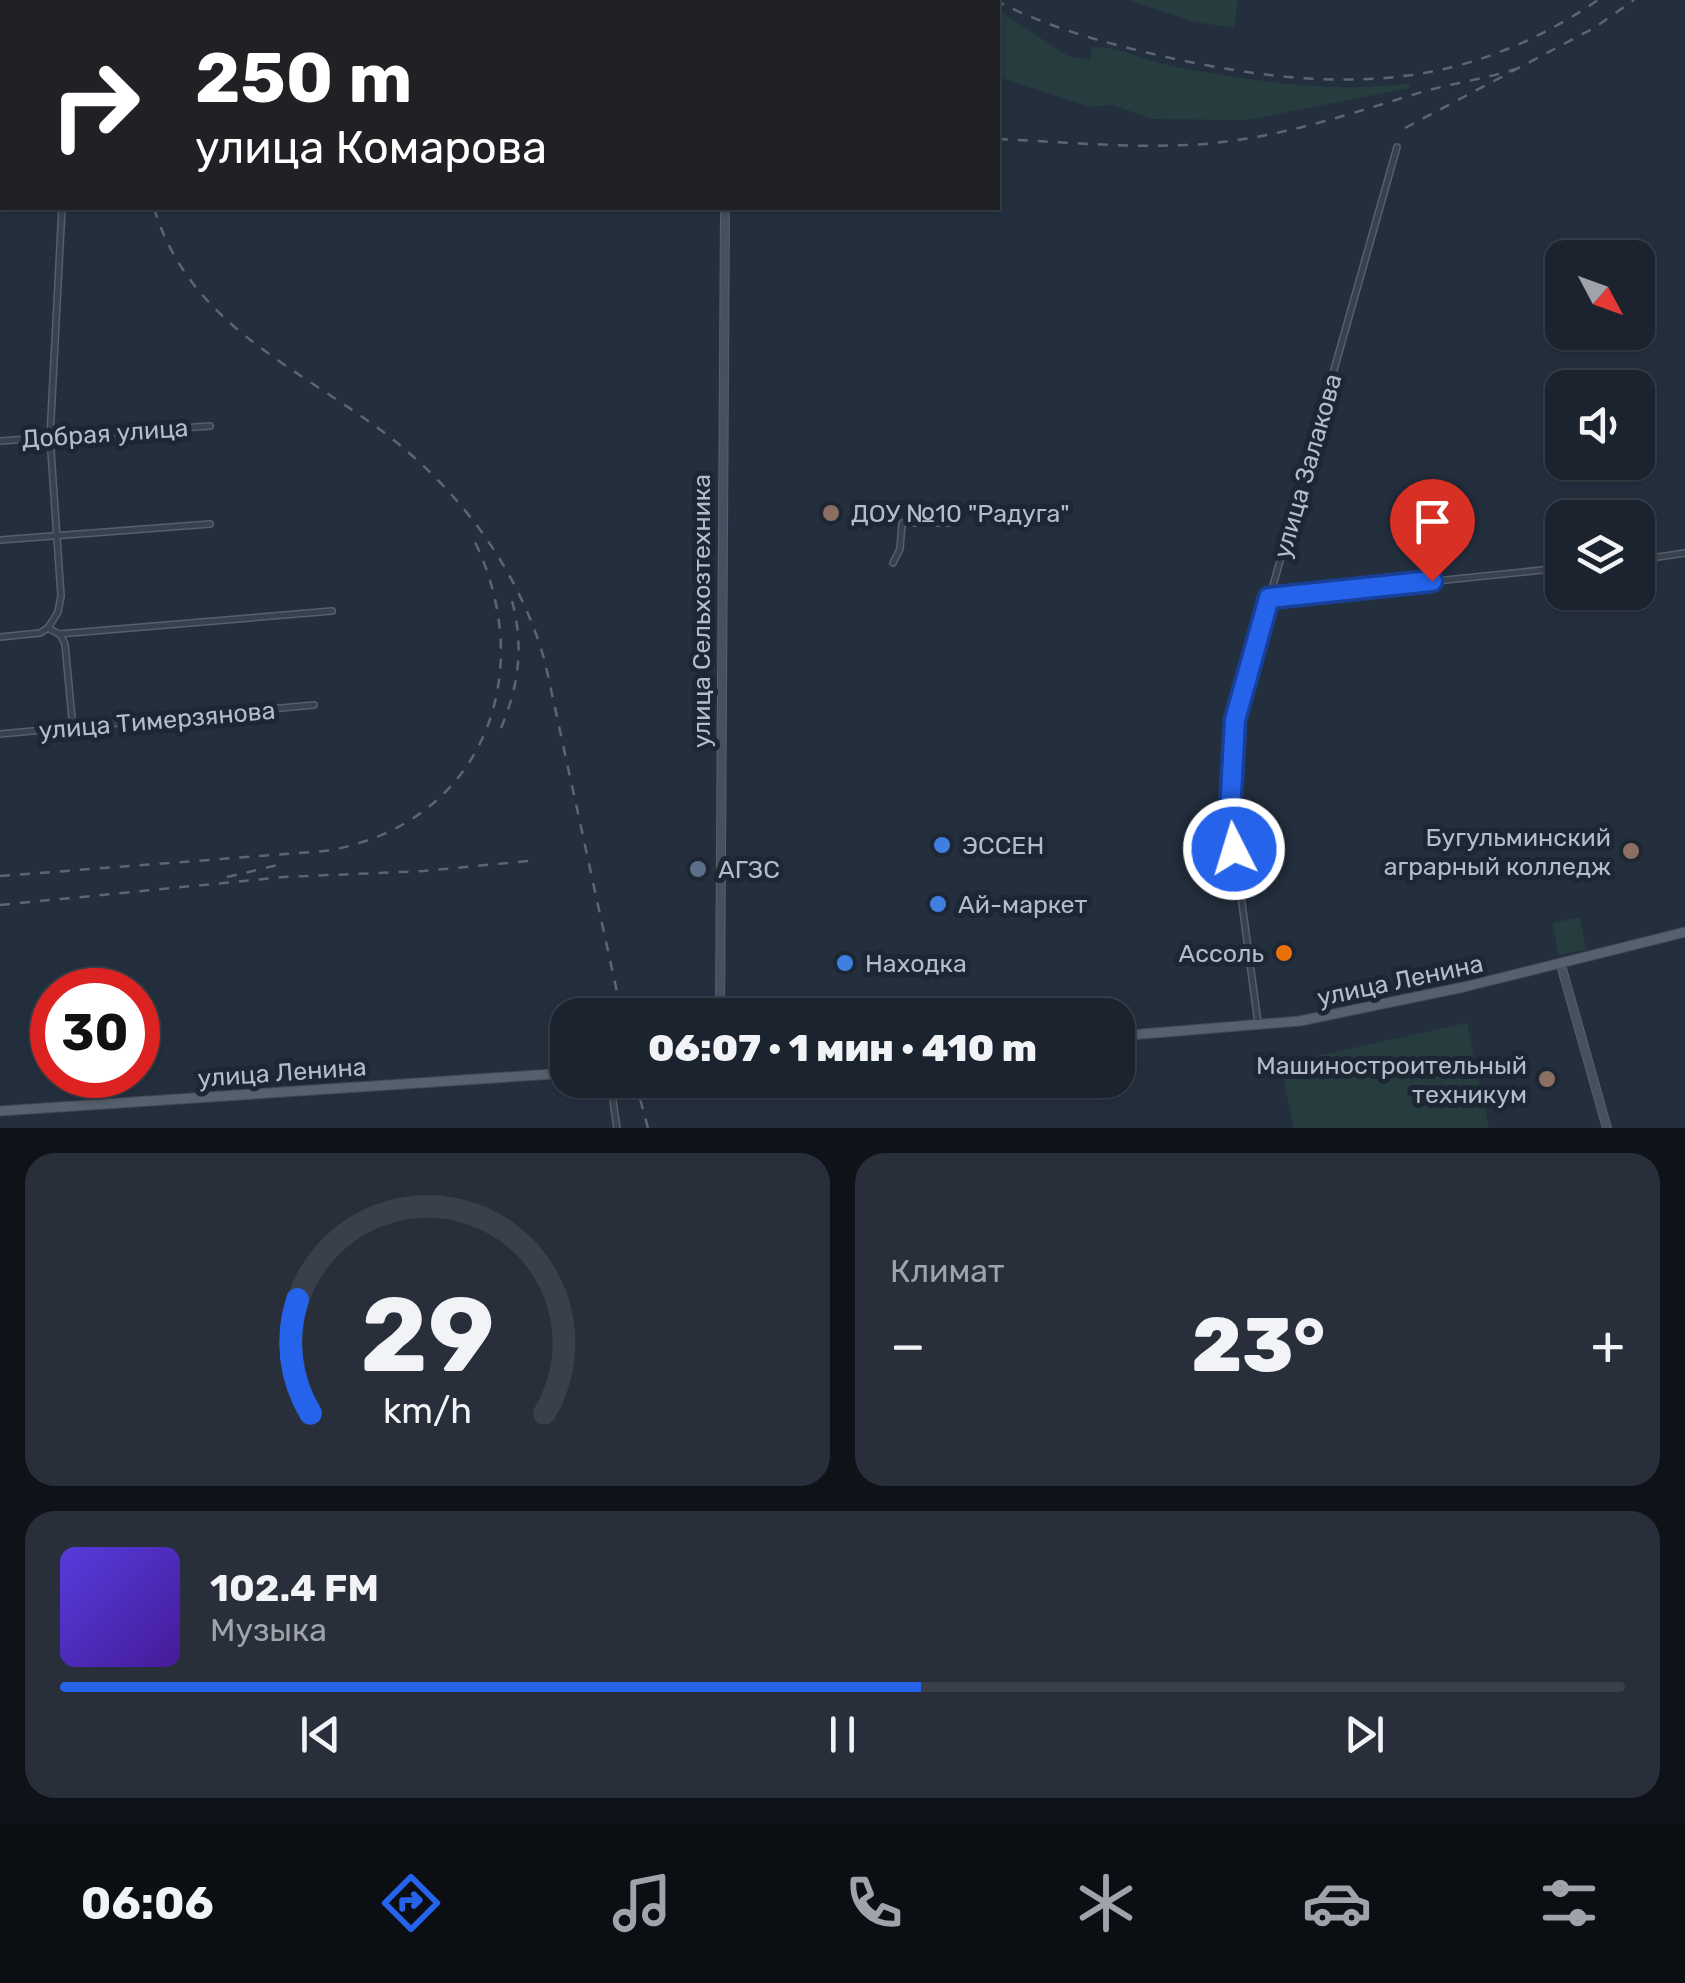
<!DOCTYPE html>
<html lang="ru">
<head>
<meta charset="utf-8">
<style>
	body { margin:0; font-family:Rubik,sans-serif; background:#282f3a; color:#f1f3f6; height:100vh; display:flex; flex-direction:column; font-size:38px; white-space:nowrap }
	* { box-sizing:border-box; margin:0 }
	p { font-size:32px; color:#a0a4aa }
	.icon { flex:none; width:55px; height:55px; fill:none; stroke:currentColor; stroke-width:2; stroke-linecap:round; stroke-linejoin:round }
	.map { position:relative; height:1128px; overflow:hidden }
	.sheet { display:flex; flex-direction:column; gap:25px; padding:25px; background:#0f1319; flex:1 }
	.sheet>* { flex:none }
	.top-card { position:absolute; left:0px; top:0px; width:1000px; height:210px; box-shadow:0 2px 8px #0004,0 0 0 2px #39404a; background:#202124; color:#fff; overflow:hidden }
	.needle { width:65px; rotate:131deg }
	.tools { position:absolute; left:1545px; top:240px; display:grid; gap:20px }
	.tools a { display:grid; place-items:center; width:110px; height:110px; border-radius:20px; background:#1b232e; box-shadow:0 2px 8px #0004,0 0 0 2px #39404a; font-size:50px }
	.speed { position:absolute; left:30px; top:968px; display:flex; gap:20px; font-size:50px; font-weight:700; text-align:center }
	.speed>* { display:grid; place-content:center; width:130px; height:130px; border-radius:50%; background:#1b232e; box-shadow:0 2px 8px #0004,0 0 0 2px #39404a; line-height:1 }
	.speed .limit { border:15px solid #d22; background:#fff; color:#111 }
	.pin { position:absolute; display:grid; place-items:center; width:85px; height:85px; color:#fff; margin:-102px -42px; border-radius:50% 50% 50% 0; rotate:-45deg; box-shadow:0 0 10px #0007 }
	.pin .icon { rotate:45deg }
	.me { position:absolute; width:110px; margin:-55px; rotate:355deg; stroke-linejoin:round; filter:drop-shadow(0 0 8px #0008) }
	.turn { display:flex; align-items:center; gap:35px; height:210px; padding:0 30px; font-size:45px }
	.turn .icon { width:130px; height:130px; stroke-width:2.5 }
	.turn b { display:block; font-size:70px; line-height:85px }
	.big { font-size:75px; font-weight:800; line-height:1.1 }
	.sheet .card { flex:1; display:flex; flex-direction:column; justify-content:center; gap:15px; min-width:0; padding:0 35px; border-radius:30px; background:#282f3a }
	.sheet .dial { align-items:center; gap:0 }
	.dial svg { height:260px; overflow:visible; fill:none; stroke:#39404a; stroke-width:7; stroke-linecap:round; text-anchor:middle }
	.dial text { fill:#f1f3f6; stroke:none }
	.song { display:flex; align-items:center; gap:30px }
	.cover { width:120px; height:120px; border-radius:15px; background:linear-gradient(135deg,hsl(250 70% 55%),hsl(260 70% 35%)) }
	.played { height:10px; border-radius:5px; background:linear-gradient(90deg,#2563eb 55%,#39404a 55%) }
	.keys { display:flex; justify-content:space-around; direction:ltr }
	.heat { display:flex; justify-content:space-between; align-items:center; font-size:55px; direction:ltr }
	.sheet .tiles { flex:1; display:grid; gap:25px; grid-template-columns:1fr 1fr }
	.card:last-child { grid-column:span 2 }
	.trip { position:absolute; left:550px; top:998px; width:585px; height:100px; border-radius:30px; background:#1b232e; box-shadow:0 2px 8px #0004,0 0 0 2px #39404a; font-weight:800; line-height:100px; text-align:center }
	.tab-bar { display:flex; height:160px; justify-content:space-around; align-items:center; background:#0b0e12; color:#a0a4aa }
	.tab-bar .icon { width:70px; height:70px }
	.tab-bar .selected { color:#2563eb }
	.tab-bar b { font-size:45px; color:#f1f3f6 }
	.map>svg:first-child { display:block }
	.green { fill:#263c3f }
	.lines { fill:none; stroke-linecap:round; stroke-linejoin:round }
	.street-casing { stroke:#565f6c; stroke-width:8 }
	.secondary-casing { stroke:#565f6c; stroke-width:10 }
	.primary-casing { stroke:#414a57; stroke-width:11 }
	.street { stroke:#38414e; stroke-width:5 }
	.secondary { stroke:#465061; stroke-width:8 }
	.primary { stroke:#56606e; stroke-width:9 }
	.rail { stroke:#5a6575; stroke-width:2.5; stroke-dasharray:10 10; stroke-linecap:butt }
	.route-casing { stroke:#184099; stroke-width:25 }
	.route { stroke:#2563eb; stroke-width:18 }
	.education-dot { fill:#8d6e63; stroke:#1d2633; stroke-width:4 }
	.shop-dot { fill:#3f7fe0; stroke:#1d2633; stroke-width:4 }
	.service-dot { fill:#5c6f8a; stroke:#1d2633; stroke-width:4 }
	.food-dot { fill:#e8710a; stroke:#1d2633; stroke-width:4 }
	.labels { text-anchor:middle; stroke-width:10; stroke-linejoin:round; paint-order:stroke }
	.street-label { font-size:25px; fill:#b4bcc9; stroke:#1d2633 }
	.poi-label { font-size:25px; fill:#b4bcc9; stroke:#1d2633; text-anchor:start }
</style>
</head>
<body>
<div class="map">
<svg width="1685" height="1128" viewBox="0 0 1685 1128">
	<rect width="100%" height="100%" fill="#242f3e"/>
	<!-- green -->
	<g class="green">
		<path d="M 1128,0 L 1238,0 L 1234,28 L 1195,22 Z"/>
		<path d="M 998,10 L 1068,56 L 1090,60 L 1091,48 C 1115,45 1143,60 1167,65 C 1245,79 1329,95 1408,83 L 1410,88 L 1247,120 L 1152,119 L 1113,105 L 1090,107 L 998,77 Z"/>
		<path d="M 1580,917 L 1586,950 L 1558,955 L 1553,923 Z"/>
		<path d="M 1467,1023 L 1489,1128 L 1294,1128 L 1280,1064 Z"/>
	</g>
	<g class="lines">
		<defs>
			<g id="street">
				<path d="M 105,2 L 106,0"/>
				<path d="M 0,147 L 2,144"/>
				<path d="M 0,441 L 210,426"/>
				<path d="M 0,540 L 210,524"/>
				<path d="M 1638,560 L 1685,553"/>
				<path d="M 893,563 L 900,549 L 902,523 L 951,523"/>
				<path d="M 1269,598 L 1562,568"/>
				<path d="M 48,628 L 58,612 L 61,596 L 50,437 L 62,208"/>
				<path d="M 48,628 L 59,634 L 332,611"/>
				<path d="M 60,634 L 65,644 L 73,729"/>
				<path d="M 0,637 L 40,633 L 48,628"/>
				<path d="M 0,734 L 314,705"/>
				<path d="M 1258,1023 L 1230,814 L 1235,720 L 1397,147"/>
				<path d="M 610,1080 L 617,1128"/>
			</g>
			<g id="secondary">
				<path d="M 662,2 L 664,0"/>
				<path d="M 1561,965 L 1607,1128"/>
				<path d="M 720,1015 L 725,208"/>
			</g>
			<g id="primary">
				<path d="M 1118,1036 L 1300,1021 L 1464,987 L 1685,932"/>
				<path d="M 0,1111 L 568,1073"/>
			</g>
		</defs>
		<!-- street casing -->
		<use href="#street" class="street-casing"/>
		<!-- secondary casing -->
		<use href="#secondary" class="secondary-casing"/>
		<!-- primary casing -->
		<use href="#primary" class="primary-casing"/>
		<!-- street -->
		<use href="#street" class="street"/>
		<!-- secondary -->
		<use href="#secondary" class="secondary"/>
		<!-- primary -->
		<use href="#primary" class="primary"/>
		<!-- rail -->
		<g class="rail">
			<path d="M 635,0 L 638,2"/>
			<path d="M 995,0 C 1052,30 1113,45 1175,59 C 1333,92 1460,94 1598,0"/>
			<path d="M 176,2 L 177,0"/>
			<path d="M 1405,128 L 1594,28 L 1634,0"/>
			<path d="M 998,139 C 1066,142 1136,149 1204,144 C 1281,137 1340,117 1412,95 C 1446,84 1481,80 1516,69"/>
			<path d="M 154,208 C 189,323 293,365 382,431 C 459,489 519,569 545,662 L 622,1015"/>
			<path d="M 501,728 C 519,686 524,645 512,601"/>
			<path d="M 0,876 L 325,851 C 482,826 541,674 473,538"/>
			<path d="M 227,877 L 278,865"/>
			<path d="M 0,905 L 284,877 L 424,871 L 528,861"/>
			<path d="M 635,1080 L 648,1128"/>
		</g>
	</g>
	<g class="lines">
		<defs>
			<path id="route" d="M 1234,849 L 1230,814 L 1235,720 L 1269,598 L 1432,581"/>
		</defs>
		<!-- route casing -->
		<use href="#route" class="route-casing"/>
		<!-- route -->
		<use href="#route" class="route"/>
	</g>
	<!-- markers -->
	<g class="education-dot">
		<circle cx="831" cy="513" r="10"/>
		<circle cx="1631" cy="851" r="10"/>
		<circle cx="1547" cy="1079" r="10"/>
	</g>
	<g class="shop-dot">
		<circle cx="942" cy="845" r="10"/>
		<circle cx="938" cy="904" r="10"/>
		<circle cx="845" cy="963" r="10"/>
	</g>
	<circle class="service-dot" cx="698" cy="869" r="10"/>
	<circle class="food-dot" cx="1284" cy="953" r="10"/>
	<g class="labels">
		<!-- street labels -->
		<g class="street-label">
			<text transform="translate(105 433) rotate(-4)" y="9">Добрая улица</text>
			<text transform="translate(1307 466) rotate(-74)" y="9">улица Залакова</text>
			<text transform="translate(701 611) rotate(-90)" y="9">улица Сельхозтехника</text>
			<text transform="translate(157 720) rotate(-5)" y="9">улица Тимерзянова</text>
			<text transform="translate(1400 980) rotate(-12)" y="9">улица Ленина</text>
			<text transform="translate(282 1072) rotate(-4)" y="9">улица Ленина</text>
		</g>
		<!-- poi labels -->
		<g class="poi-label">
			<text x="851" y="522">ДОУ №10 "Радуга"</text>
			<text x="1611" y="846" text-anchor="end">Бугульминский<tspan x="1611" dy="29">аграрный колледж</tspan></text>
			<text x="962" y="854">ЭССЕН</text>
			<text x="718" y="878">АГЗС</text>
			<text x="958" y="913">Ай-маркет</text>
			<text x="1264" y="962" text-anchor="end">Ассоль</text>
			<text x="865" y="972">Находка</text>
			<text x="1527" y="1074" text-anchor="end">Машиностроительный<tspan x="1527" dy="29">техникум</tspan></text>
		</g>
	</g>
</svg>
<div class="tools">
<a><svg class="needle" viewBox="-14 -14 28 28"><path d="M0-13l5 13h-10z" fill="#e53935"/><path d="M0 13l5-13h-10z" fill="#a0a4aa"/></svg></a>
<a><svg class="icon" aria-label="sound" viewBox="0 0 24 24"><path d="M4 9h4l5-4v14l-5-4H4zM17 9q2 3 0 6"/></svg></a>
<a><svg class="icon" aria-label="layers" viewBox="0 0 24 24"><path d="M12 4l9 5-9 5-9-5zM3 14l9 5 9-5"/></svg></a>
</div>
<div class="speed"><div class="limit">30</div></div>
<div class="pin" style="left:1432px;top:581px;background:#d93025"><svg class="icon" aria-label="arrive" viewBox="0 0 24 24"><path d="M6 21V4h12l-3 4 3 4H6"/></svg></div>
<svg class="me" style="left:1234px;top:849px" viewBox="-20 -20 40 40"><circle r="17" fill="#2563eb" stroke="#fff" stroke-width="3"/><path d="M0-11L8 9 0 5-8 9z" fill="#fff"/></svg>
<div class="trip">06:07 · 1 мин · 410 m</div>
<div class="top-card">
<div class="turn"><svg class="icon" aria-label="right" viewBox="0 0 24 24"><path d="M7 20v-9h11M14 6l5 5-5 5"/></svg><div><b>250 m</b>улица Комарова</div></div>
</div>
</div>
<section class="sheet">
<div class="tiles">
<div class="card dial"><svg viewBox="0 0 100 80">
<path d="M14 69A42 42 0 1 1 86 69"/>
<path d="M14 69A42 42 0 0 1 10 34" stroke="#2563eb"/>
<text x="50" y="56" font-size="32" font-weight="700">29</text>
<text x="50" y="72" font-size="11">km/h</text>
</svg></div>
<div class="card"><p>Климат</p>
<div class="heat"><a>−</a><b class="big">23°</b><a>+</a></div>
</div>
<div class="card">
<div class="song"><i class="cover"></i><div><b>102.4 FM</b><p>Музыка</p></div></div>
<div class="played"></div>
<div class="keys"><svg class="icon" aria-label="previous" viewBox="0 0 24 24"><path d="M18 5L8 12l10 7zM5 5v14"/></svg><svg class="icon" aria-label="pause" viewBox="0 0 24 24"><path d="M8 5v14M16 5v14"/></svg><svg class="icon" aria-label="next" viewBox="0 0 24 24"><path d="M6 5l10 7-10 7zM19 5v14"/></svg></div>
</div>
</div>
</section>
<nav class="tab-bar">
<b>06:06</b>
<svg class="icon selected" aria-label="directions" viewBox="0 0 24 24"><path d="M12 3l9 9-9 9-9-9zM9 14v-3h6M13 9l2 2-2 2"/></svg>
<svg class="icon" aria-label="music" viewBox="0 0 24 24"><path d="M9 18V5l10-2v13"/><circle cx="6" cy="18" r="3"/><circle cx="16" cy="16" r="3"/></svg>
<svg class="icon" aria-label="phone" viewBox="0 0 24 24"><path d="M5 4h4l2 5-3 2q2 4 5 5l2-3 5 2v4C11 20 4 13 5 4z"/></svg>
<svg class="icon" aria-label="climate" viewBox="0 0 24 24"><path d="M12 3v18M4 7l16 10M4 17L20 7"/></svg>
<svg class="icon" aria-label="car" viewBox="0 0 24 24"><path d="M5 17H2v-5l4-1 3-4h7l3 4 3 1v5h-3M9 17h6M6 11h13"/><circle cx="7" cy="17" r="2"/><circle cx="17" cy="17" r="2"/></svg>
<svg class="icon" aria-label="filters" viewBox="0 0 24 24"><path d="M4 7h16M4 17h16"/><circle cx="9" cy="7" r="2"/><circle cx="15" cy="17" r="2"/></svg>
</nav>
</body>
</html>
